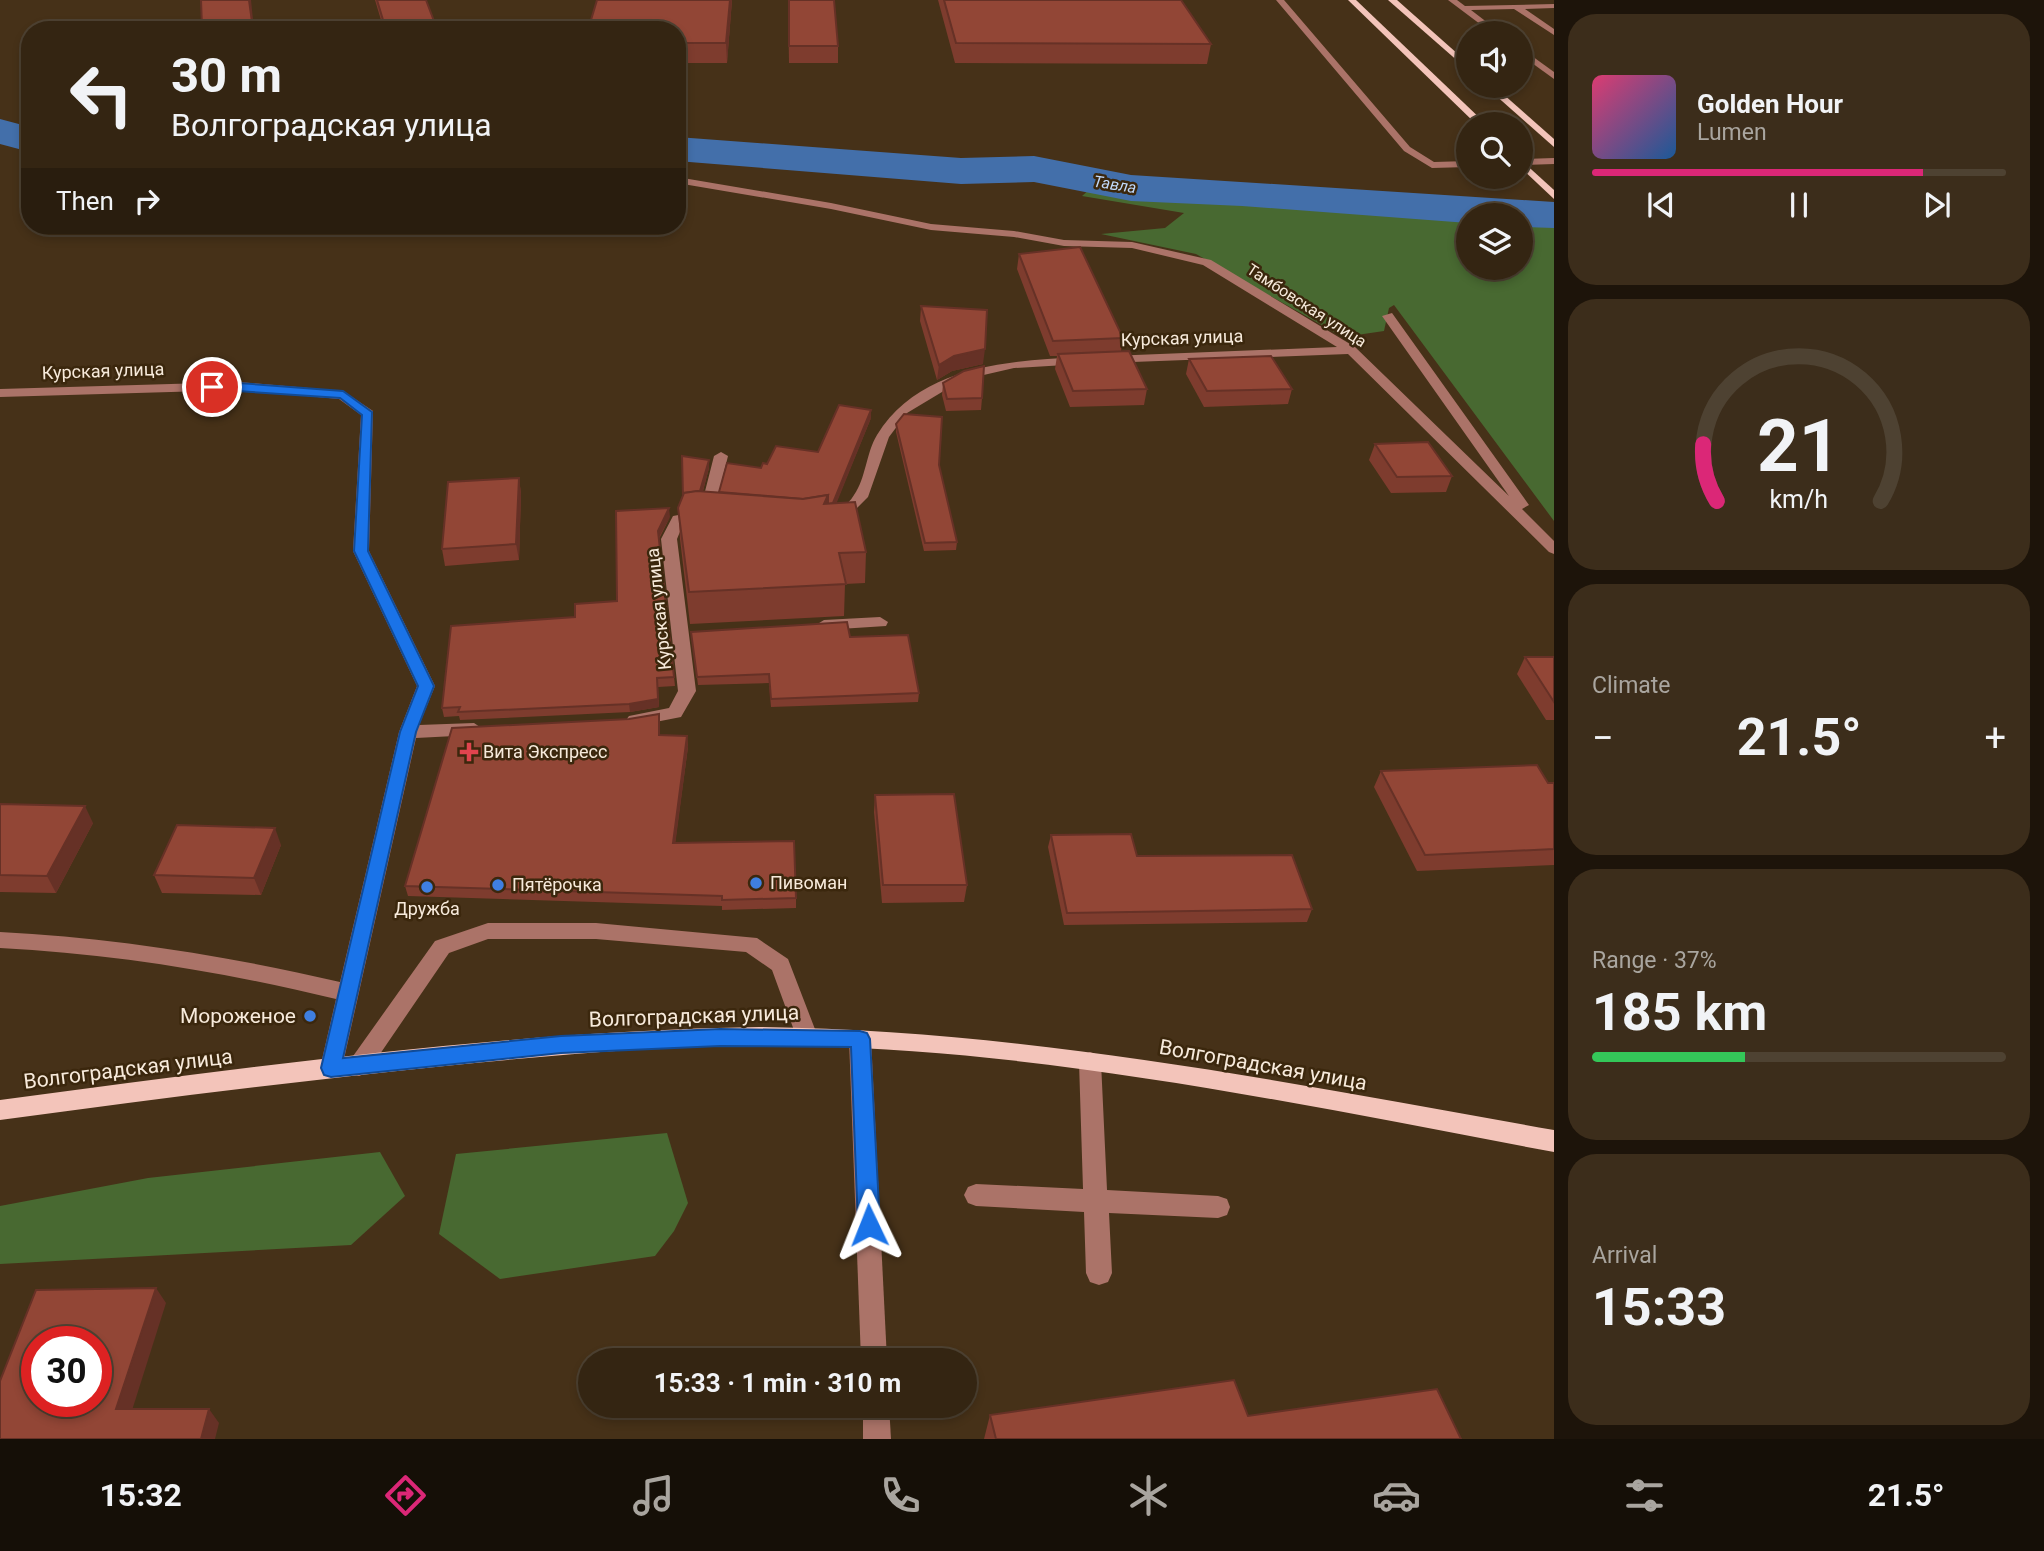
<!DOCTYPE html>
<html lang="en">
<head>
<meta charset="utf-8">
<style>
	body { margin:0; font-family:Roboto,sans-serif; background:#3c2d1b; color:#f1f3f6; height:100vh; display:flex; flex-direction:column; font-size:26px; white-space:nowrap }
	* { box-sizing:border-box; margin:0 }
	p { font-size:23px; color:#a9a59f }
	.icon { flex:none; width:38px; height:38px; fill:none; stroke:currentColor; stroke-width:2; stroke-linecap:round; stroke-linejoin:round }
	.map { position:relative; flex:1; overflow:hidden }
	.side { display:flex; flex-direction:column; gap:14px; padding:14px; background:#1d140a; width:490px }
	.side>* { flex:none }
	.guide { position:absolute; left:21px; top:21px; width:665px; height:214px; border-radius:28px; box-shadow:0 4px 10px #0003,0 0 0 2px #4e4232; background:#342512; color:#f1f3f6; overflow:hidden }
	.fabs { position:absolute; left:1456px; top:21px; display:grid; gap:14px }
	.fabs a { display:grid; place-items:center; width:77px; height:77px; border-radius:50%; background:#342512; box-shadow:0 4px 10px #0003,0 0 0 2px #4e4232; font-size:35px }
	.speed { position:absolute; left:21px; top:1326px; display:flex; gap:14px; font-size:35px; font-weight:700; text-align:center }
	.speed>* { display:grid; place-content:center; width:91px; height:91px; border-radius:50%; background:#342512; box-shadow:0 4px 10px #0003,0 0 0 2px #4e4232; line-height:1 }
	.speed .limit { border:10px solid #d22; background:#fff; color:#111 }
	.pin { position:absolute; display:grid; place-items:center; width:60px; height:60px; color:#fff; margin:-30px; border:4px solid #fff; border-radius:50%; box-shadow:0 2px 7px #0007 }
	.me { position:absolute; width:77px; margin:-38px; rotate:358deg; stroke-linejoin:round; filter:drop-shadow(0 0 5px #0008) }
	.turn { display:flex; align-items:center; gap:24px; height:147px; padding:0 35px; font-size:32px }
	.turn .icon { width:91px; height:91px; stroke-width:2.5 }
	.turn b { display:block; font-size:49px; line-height:60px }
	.then { display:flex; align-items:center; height:66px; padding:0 35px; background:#0003; gap:14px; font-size:26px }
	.big { font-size:52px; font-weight:700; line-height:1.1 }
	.side .tile { flex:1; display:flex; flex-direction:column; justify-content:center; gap:10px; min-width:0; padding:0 24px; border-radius:28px; background:#3c2d1b }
	.side .dial { align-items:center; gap:0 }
	.dial svg { height:182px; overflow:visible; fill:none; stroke:#4e4232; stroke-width:7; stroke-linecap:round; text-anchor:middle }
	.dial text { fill:#f1f3f6; stroke:none }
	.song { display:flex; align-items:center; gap:21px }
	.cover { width:84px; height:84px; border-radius:10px; background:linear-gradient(135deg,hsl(340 70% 55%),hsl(210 70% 35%)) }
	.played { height:7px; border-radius:4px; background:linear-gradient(90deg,#db2777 80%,#4e4232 80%) }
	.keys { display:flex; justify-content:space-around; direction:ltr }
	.heat { display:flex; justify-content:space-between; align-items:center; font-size:38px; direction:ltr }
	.charge { height:10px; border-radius:5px; background:linear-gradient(90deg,#34c759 37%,#4e4232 0) }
	.trip { position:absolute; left:578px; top:1348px; width:399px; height:70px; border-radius:35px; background:#342512; box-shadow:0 4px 10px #0003,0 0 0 2px #4e4232; font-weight:700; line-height:70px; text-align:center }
	.dock { display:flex; height:112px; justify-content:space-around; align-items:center; background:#150f07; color:#a9a59f }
	.dock .icon { width:49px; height:49px }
	.dock .on { color:#db2777 }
	.dock b { font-size:32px; color:#f1f3f6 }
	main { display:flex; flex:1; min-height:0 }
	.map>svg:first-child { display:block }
	.green { fill:#486931 }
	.water { fill:#436faa }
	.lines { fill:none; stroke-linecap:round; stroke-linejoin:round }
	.river { fill:#436faa; fill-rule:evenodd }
	.minor { fill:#ab7368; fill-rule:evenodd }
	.major { fill:#f3c4ba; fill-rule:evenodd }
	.wall { fill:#7e3c2e }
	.shaded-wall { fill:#663126 }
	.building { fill:#924636; stroke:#663126; stroke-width:2; fill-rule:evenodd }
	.route { fill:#1a73e8; stroke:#114b97; stroke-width:2 }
	.health-dot { fill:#e0444e; stroke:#3b270d; stroke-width:2.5 }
	.shop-dot { fill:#3f7fe0; stroke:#3b270d; stroke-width:2.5 }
	.labels { text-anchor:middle; stroke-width:5; stroke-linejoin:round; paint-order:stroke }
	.far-water-label { font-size:16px; font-style:italic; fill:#c0d9fb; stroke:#3b270d }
	.far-street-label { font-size:16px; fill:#f7eadb; stroke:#3b270d }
	.street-label { font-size:18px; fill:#f7eadb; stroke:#3b270d }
	.poi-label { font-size:18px; fill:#f7eadb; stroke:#3b270d; text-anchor:start }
	.near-poi-label { font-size:21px; fill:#f7eadb; stroke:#3b270d; text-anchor:end }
	.near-street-label { font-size:21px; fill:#f7eadb; stroke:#3b270d }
</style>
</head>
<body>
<main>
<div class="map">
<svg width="1554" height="1439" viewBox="0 0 1554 1439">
	<rect width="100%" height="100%" fill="#463118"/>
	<!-- green -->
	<g class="green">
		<path d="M 1090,189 L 1265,200 L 1468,219 L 1468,268 L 1521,268 L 1521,223 L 1554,224 L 1554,521 L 1394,305 L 1389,308 L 1384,331 L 1343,337 L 1196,254 L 1101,234 L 1165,228 L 1184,213 L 1082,196 Z"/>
		<path d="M 667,1133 L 688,1203 L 674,1231 L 655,1256 L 500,1279 L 439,1234 L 456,1154 Z"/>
		<path d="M 380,1152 L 405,1196 L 351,1245 L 0,1264 L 0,1206 L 148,1178 Z"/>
	</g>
	<!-- water -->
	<path class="water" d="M 1377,205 L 1523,208 L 1554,206 L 1554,218 Z"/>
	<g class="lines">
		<!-- river -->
		<g class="river">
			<path d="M 0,119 L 30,127 L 30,152 L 0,144 Z"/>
			<path d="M 677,137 L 961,158 L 1034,156 L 1131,175 L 1554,202 L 1554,228 L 1521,227 L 1521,215 L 1468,215 L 1468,223 L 1242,206 L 1131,201 L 1034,182 L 961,184 L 677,161 Z"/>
		</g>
		<!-- minor -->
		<g class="minor">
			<path d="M 1276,0 L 1284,0 L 1410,147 L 1434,162 L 1468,161 L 1468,167 L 1432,168 L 1404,151 Z"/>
			<path d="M 1448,0 L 1457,0 L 1465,6 L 1554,4 L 1554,8 L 1525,9 L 1554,29 L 1554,35 L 1514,9 L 1471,10 L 1501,33 L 1492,33 Z"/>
			<path d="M 1521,48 L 1554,72 L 1554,79 L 1521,55 Z"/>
			<path d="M 1554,158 L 1554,164 L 1521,165 L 1521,159 Z"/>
			<path d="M 677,177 L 831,203 L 931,224 L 1014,231 L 1064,240 L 1132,242 L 1211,260 L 1355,347 L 1509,496 L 1382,316 L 1392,313 L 1529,505 L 1522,509 L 1554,541 L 1554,554 L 1549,552 L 1348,354 L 1106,363 L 1104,360 L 1110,356 L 1337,347 L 1203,265 L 1132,248 L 1064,246 L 1014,237 L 931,230 L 831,209 L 677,183 Z"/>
			<path d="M 1078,357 L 1084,361 L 1082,364 L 1014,368 L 962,380 L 907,413 L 889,437 L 868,497 L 844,521 L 834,521 L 832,518 C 838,510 849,504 854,495 C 866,478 866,453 877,435 C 919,367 1006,361 1078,357 Z"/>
			<path d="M 239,382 L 343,391 L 373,411 L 369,551 L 435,686 L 419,725 L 474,723 L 483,729 L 474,735 L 416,738 L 342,1068 L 339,1075 L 331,1078 L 323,1075 L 320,1068 L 336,999 C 225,972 114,954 0,948 L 0,932 C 115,938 228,956 340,982 L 399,732 L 417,686 L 353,551 L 361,415 L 339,399 L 239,390 L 0,397 L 0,389 Z"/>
			<path d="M 721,452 L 728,456 L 714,512 L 704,518 L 684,522 L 677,539 L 696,691 L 681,717 L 635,726 L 629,724 L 626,720 L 629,716 L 669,708 L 678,691 L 661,539 L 673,516 L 700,511 L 714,456 Z"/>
			<path d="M 880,617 L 888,622 L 886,626 L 824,630 L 816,625 L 824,620 Z"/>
			<path d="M 488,923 L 596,923 L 757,938 L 788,959 L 818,1037 L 815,1044 L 807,1046 L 799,1044 L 772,970 L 746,952 L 596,939 L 488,939 L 449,953 L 367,1073 L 359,1076 L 351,1073 L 348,1066 L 351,1059 L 435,941 Z"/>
			<path d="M 860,1030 L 868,1032 L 871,1039 L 887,1360 L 861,1360 L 849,1039 L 852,1032 Z"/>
			<path d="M 1090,1052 L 1098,1055 L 1101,1062 L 1107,1190 L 1218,1196 L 1227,1199 L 1230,1207 L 1227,1215 L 1218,1218 L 1109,1213 L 1112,1273 L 1108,1282 L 1099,1285 L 1090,1282 L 1086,1273 L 1084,1212 L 976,1206 L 968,1203 L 964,1195 L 968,1187 L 976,1184 L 1083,1189 L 1079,1062 L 1082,1055 Z"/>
			<path d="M 863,1405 L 889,1405 L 891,1439 L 863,1439 Z"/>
		</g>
		<!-- major -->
		<g class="major">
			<path d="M 1348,0 L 1356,0 L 1486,124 L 1476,124 Z"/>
			<path d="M 1388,0 L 1397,0 L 1468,63 L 1468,70 Z"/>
			<path d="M 1485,86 L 1494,86 L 1554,139 L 1554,147 Z"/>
			<path d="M 1521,160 L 1554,190 L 1554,199 L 1521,168 Z"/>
			<path d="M 759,1027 C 1028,1030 1290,1083 1554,1130 L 1554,1152 C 1307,1106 1059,1052 807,1046 C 686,1043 565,1054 445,1066 C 297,1081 148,1100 0,1120 L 0,1100 C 251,1067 505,1031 759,1027 Z"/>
		</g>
	</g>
	<!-- wall -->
	<g class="wall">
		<path d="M 375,0 L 426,0 L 437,30 L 384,30 Z"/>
		<path d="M 732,0 L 727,63 L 677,63 L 677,30 Z"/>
		<path d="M 788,0 L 838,46 L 838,63 L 789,63 Z"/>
		<path d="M 938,0 L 1181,0 L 1211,44 L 1207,64 L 955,63 Z"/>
		<path d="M 1019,254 L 1123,338 L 1121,351 L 1147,389 L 1144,405 L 1070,407 L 1055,369 L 1057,356 L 1050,356 L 1017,269 Z"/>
		<path d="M 921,306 L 983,364 L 952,371 L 937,380 L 920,321 Z"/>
		<path d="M 1189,359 L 1292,389 L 1288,404 L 1204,407 L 1186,374 Z"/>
		<path d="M 943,383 L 982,398 L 981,410 L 946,411 L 942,395 Z"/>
		<path d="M 871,418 L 836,503 L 866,552 L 865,583 L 845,584 L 844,616 L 690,624 L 680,539 L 678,508 L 709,460 L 709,468 L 703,491 L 719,492 L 767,464 L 818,452 Z"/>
		<path d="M 896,424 L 939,465 L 957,542 L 956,550 L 924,551 L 896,432 Z"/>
		<path d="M 1375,444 L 1452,476 L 1446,492 L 1391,493 L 1369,460 Z"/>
		<path d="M 519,478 L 521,494 L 519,560 L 445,566 L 442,549 Z"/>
		<path d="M 670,517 L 659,539 L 675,686 L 658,687 L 659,707 L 630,712 L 460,720 L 459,716 L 444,717 L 442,708 L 575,617 L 617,601 Z"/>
		<path d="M 691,632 L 850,637 L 919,693 L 918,702 L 771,707 L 769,683 L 698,685 Z"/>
		<path d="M 1525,657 L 1554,657 L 1554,720 L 1546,720 L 1517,674 Z"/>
		<path d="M 687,736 L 688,747 L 675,843 L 796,898 L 796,908 L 722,910 L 722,906 L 408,896 L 405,886 Z"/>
		<path d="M 1381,771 L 1554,783 L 1554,865 L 1417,871 L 1374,787 Z"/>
		<path d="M 875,795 L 967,885 L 964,902 L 882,903 L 874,812 Z"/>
		<path d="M 0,804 L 93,823 L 56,893 L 0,892 Z"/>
		<path d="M 1051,835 L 1137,856 L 1312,909 L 1307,922 L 1064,925 L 1048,847 Z"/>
		<path d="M 281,845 L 261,895 L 162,893 L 154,875 Z"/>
		<path d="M 990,1415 L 1248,1416 L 1461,1439 L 984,1439 Z"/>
	</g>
	<!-- shaded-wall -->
	<g class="shaded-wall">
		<path d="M 249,0 L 251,0 L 254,30 L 203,30 L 202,27 Z"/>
		<path d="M 730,0 L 732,0 L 727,63 L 726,43 Z"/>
		<path d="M 985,349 L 983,364 L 952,371 L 937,380 L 939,365 L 954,356 Z"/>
		<path d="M 871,410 L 871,418 L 833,512 L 803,516 L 828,495 Z"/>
		<path d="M 709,460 L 709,468 L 698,509 L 683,511 Z"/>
		<path d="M 519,478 L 521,494 L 519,560 L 516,544 Z"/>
		<path d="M 669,508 L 670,517 L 658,539 L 658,531 Z"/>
		<path d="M 657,678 L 659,707 L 630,712 L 629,704 Z"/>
		<path d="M 687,736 L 688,747 L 674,854 L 673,843 Z"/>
		<path d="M 85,806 L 93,823 L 56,893 L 47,876 Z"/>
		<path d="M 275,828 L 281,845 L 261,895 L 254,878 Z"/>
		<path d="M 156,1288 L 166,1303 L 128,1423 L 116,1409 Z"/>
		<path d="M 209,1409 L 219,1423 L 215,1439 L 201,1439 Z"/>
	</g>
	<!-- building -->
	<g class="building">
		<path d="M 201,0 L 249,0 L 252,22 L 202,27 Z"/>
		<path d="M 377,0 L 426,0 L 437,29 L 386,30 Z"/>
		<path d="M 597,0 L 730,0 L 726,43 L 677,43 L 677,30 L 588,30 Z"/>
		<path d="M 789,0 L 834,0 L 838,46 L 789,46 Z"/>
		<path d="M 944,0 L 1181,0 L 1211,44 L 956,43 Z"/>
		<path d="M 1080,247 L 1123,338 L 1053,341 L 1019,254 Z"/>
		<path d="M 921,306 L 987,310 L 985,349 L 954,356 L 939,365 Z"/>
		<path d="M 1129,351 L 1147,389 L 1073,391 L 1058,354 Z"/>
		<path d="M 1271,356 L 1292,389 L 1207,391 L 1189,359 Z"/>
		<path d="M 984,366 L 982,398 L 947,399 L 943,383 L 964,371 Z"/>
		<path d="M 839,405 L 871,410 L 833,503 L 828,504 L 828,495 L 803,499 L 719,492 L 727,463 L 761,468 L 763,463 L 767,464 L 776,446 L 818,452 Z"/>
		<path d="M 904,414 L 942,417 L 939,465 L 957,542 L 925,543 L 896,424 Z"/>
		<path d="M 1428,442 L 1452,476 L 1397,477 L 1375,444 Z"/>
		<path d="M 682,456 L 709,460 L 700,491 L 684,493 L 683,497 Z"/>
		<path d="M 519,478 L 516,544 L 442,549 L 448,482 Z"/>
		<path d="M 697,491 L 803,499 L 828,495 L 824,504 L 855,502 L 866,552 L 839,553 L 846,584 L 689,592 L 678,508 L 684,493 Z"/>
		<path d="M 669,508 L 658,531 L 674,677 L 657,678 L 658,699 L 629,704 L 458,712 L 460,707 L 442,708 L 451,626 L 575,617 L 575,604 L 617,601 L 616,511 Z"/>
		<path d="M 847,622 L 850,637 L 908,635 L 919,693 L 771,699 L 769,674 L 697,677 L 691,632 Z"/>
		<path d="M 1525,657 L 1554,657 L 1554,702 Z"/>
		<path d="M 659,714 L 659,735 L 687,736 L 673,843 L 794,841 L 796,898 L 722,900 L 722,896 L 405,886 L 452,728 L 629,719 Z"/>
		<path d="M 1537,765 L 1548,783 L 1554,783 L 1554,849 L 1425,855 L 1381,771 Z"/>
		<path d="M 954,794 L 967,885 L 883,885 L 875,795 Z"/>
		<path d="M 0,804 L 85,806 L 47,876 L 0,875 Z"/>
		<path d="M 177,825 L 275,828 L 254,878 L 154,875 Z"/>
		<path d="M 1131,834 L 1137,856 L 1292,855 L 1312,909 L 1067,913 L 1051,835 Z"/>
		<path d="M 156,1288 L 116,1409 L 209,1409 L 201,1439 L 0,1439 L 0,1381 L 36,1290 ZM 37,1342 L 96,1342 L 96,1402 L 37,1402 Z"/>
		<path d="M 1234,1380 L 1248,1416 L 1437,1389 L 1461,1439 L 996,1439 L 990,1415 Z"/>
	</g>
	<!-- route -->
	<path class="route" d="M 212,383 L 239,383 L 343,391 L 372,412 L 368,551 L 434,686 L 416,732 L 343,1058 L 561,1036 L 720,1029 L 860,1031 L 867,1033 L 870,1039 L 880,1225 L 877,1232 L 869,1236 L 861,1232 L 858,1225 L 851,1047 L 720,1046 L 561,1053 L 331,1077 L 324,1075 L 321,1068 L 400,732 L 418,686 L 354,551 L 362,415 L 340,398 L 208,389 L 208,384 Z"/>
	<!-- markers -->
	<path class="health-dot" d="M465.5 741.5h7v7h7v7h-7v7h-7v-7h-7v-7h7z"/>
	<g class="shop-dot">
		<circle cx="756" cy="883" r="7"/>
		<circle cx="498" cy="885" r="7"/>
		<circle cx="427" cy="887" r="7"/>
		<circle cx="310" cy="1016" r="7"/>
	</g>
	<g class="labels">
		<!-- far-water labels -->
		<g class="far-water-label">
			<text transform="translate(1115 184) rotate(9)" y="6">Тавла</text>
		</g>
		<!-- far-street labels -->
		<g class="far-street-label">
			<text transform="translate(1307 305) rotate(33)" y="6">Тамбовская улица</text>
		</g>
		<!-- street labels -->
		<g class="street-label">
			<text transform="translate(1182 338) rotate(-2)" y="6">Курская улица</text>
			<text transform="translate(103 371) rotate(-2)" y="6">Курская улица</text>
			<text transform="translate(659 609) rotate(-96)" y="6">Курская улица</text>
		</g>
		<!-- poi labels -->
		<g class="poi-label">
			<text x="483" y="758">Вита Экспресс</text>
			<text x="770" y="889">Пивоман</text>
			<text x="512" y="891">Пятёрочка</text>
			<text x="427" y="915" text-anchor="middle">Дружба</text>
		</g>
		<!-- near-poi labels -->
		<g class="near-poi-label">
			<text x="296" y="1023">Мороженое</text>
		</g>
		<!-- near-street labels -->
		<g class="near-street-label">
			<text transform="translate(694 1016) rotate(-2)" y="7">Волгоградская улица</text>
			<text transform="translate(1263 1065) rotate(10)" y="7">Волгоградская улица</text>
			<text transform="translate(128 1069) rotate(-7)" y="7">Волгоградская улица</text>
		</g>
	</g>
</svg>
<div class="fabs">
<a><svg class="icon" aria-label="sound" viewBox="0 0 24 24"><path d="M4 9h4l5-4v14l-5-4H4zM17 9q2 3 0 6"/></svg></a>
<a><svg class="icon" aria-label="search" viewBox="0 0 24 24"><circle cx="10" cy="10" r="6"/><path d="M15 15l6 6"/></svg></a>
<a><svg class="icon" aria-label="layers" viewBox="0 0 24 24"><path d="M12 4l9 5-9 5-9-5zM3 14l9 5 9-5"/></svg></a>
</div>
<div class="speed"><div class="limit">30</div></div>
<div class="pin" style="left:212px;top:387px;background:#d93025"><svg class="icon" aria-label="arrive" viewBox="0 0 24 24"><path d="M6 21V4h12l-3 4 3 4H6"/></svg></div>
<svg class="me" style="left:869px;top:1225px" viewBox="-20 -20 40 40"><path d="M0-17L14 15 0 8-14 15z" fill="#1a73e8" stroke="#fff" stroke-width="4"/></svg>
<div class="trip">15:33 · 1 min · 310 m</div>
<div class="guide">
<div class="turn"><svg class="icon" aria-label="left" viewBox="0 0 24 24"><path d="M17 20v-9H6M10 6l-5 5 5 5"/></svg><div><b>30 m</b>Волгоградская улица</div></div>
<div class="then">Then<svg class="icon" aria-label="right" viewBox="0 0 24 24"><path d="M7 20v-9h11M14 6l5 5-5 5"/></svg></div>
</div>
</div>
<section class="side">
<div class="tile">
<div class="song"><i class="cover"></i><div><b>Golden Hour</b><p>Lumen</p></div></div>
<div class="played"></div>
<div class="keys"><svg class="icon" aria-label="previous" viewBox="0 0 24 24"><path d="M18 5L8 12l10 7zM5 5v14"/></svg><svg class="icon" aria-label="pause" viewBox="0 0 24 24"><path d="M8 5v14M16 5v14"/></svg><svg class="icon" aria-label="next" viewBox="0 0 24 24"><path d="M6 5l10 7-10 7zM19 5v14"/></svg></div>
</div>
<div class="tile dial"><svg viewBox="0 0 100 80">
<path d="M14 69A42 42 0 1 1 86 69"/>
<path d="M14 69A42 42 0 0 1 8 44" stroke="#db2777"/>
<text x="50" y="56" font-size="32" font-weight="700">21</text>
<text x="50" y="72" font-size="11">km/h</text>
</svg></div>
<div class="tile"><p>Climate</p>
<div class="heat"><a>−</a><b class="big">21.5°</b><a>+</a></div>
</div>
<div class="tile"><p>Range · 37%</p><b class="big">185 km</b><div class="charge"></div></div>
<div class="tile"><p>Arrival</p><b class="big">15:33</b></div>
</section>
</main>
<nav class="dock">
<b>15:32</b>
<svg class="icon on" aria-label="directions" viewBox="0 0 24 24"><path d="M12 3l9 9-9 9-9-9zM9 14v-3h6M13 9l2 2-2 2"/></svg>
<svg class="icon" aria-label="music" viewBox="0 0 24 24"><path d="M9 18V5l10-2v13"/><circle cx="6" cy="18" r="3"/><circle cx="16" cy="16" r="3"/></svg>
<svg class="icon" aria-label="phone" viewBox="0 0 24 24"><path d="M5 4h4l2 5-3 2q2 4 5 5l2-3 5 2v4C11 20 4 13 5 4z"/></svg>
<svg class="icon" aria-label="climate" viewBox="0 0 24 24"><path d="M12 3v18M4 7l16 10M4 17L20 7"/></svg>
<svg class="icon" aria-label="car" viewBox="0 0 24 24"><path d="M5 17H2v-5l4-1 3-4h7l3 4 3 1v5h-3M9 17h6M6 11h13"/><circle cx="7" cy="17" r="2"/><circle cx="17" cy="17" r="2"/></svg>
<svg class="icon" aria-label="filters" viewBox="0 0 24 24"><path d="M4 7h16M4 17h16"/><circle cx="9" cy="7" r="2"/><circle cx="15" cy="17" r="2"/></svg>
<b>21.5°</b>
</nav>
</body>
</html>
